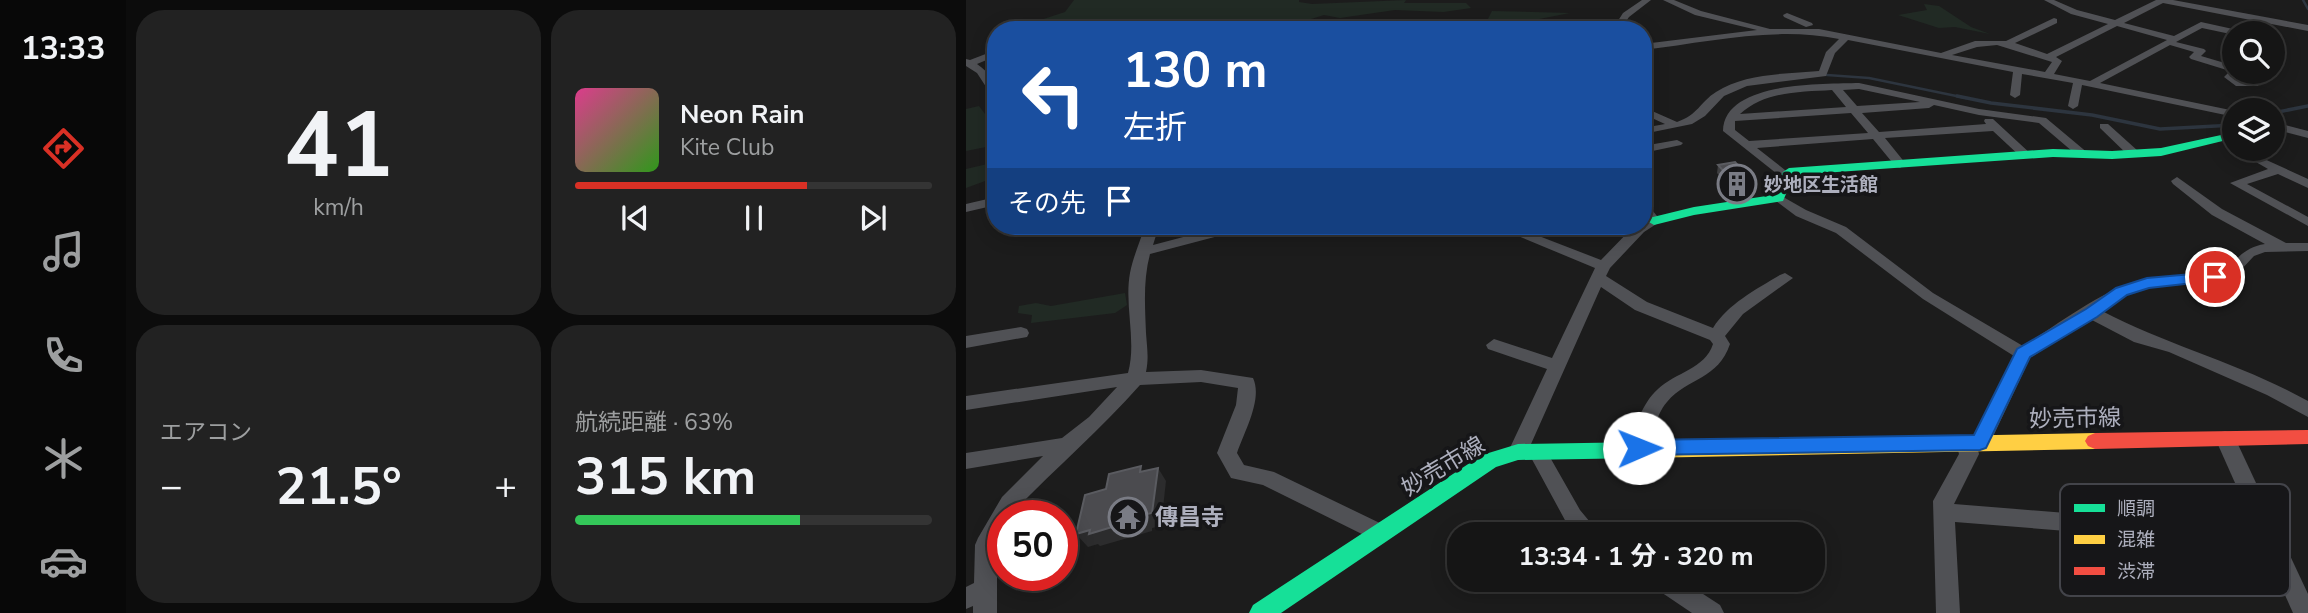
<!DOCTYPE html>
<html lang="ja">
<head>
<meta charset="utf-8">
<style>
	body { margin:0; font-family:"Nunito Sans","Noto Sans JP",sans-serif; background:#222; color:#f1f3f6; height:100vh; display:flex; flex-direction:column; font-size:26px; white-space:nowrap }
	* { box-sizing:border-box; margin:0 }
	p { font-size:23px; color:#9d9fa0 }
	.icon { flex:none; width:38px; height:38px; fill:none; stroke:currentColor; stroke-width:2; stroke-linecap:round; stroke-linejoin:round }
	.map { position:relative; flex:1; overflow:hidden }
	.side { display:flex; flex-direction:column; gap:10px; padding:10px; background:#0c0c0c; width:840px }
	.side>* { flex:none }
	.banner { position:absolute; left:21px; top:21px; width:665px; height:214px; border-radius:28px; box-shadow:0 4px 18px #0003,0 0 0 2px #343434; background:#1a4fa0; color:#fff; overflow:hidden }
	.tools { position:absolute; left:1256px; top:21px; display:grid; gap:14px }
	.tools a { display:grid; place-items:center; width:63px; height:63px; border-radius:50%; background:#151515; box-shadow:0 4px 18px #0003,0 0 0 2px #343434; font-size:35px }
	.speed { position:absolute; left:21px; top:500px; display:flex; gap:14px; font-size:35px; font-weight:700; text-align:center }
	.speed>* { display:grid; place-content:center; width:91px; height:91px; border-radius:50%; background:#151515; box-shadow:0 4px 18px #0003,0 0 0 2px #343434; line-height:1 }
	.speed .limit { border:10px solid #d22; background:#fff; color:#111 }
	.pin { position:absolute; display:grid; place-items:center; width:60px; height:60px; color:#fff; margin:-30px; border:4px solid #fff; border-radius:50%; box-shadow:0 2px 7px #0007 }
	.me { position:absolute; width:77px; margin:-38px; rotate:89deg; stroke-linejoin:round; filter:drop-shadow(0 0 5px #0008) }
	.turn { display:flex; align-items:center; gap:24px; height:147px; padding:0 21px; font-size:32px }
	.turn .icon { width:91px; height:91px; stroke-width:2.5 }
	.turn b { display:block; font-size:49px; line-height:60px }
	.then { display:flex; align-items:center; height:66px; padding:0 21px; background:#0003; gap:14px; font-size:26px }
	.big { font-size:52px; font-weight:700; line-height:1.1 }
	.side .tile { flex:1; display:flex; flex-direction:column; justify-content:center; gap:10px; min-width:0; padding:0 24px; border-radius:28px; background:#222 }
	.side .dial { align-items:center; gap:0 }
	.dial b { font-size:91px; line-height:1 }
	.song { display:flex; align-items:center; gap:21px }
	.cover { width:84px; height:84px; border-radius:10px; background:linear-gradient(135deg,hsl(330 70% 55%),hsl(110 70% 35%)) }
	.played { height:7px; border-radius:4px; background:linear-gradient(90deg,#d93025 65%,#343434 65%) }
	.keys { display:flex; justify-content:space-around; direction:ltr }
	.heat { display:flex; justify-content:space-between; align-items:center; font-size:38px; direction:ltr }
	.charge { height:10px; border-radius:5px; background:linear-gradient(90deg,#34c759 63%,#343434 0) }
	.side .tiles { flex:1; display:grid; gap:10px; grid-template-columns:repeat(2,1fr) }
	.trip { position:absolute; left:481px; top:522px; width:378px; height:70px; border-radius:28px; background:#151515; box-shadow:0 4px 18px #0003,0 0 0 2px #343434; font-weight:700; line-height:70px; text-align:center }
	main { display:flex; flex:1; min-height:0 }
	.tabs { display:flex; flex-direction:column; width:126px; justify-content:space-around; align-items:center; background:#080808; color:#9d9fa0 }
	.tabs .icon { width:49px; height:49px }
	.tabs .active { color:#d93025 }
	.tabs b { font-size:32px; color:#f1f3f6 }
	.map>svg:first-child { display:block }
	.green { fill:#212a24 }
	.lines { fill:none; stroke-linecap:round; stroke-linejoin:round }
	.stream-far1 { stroke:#2d353f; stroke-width:2.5 }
	.stream { stroke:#2d353f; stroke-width:3.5 }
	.street { fill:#505155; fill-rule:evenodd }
	.fast { fill:#16e098; fill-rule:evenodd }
	.slow { fill:#ffcf43; fill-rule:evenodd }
	.jam { fill:#f24e42; fill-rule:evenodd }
	.wall { fill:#3f3f41 }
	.shaded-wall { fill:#2c2c2d }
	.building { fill:#4b4b4f; stroke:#5a5b60; stroke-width:2 }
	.route { fill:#1a73e8; stroke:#114b97; stroke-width:2 }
	.labels { text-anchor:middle; stroke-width:7; stroke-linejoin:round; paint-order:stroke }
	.poi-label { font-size:19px; font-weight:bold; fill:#adafbd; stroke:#161618; text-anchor:start }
	.near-street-label { font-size:23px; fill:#adafbd; stroke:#161618 }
	.near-poi-label { font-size:23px; font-weight:bold; fill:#adafbd; stroke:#161618; text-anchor:start }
	.key { fill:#161618; stroke:#43444a; stroke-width:2 }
	.key-label { font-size:19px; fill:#adafbd }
</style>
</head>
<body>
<main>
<nav class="tabs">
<b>13:33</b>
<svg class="icon active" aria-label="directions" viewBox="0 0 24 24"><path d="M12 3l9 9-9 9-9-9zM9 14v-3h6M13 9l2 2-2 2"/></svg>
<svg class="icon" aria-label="music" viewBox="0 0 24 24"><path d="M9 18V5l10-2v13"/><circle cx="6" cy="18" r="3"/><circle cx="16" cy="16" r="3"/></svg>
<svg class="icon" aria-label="phone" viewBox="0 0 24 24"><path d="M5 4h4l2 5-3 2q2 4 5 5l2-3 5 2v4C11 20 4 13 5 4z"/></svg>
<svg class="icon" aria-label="climate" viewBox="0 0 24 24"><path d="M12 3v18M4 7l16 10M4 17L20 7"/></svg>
<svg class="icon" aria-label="car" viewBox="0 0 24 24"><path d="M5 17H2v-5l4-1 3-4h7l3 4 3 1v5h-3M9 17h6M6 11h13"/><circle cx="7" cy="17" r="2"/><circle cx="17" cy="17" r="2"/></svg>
</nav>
<section class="side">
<div class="tiles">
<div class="tile dial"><b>41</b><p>km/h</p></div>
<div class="tile">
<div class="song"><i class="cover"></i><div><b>Neon Rain</b><p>Kite Club</p></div></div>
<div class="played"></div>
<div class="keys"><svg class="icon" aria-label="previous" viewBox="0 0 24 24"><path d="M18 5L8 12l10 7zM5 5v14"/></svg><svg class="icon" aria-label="pause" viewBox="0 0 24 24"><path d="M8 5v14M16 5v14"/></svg><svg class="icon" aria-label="next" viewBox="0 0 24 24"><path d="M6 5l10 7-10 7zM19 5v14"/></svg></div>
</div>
<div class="tile"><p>エアコン</p>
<div class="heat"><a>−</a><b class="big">21.5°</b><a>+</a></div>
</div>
<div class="tile"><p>航続距離 · 63%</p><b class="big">315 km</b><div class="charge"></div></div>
</div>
</section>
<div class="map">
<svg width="1342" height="613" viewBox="0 0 1342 613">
	<rect width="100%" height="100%" fill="#1c1c1c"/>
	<!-- green -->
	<g class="green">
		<path d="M 108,0 L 333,0 L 333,2 L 346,4 L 440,0 L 438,3 L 500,3 L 505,8 L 477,12 L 429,10 L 374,18 L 358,15 L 310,30 L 44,30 L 99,12 Z"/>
		<path d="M 958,4 L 973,6 L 1005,27 L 1024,34 L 989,27 L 973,28 L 932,15 L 961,10 Z"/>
		<path d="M 526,11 L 604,13 L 538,26 L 521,21 Z"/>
		<path d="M 13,106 L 19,114 L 30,112 L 30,145 L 0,151 L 0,109 Z"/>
		<path d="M 30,162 L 30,177 L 0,188 L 0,169 Z"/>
		<path d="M 159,293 L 161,305 L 149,313 L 65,323 L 66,315 L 52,313 L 53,306 L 70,303 L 85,306 Z"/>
	</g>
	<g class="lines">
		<!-- stream-far1 -->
		<g class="stream-far1">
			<path d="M 1337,0 L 1342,9"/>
			<path d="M 861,75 L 903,78 L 1000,98"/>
		</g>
		<!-- stream -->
		<g class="stream">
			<path d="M 991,96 L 1025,103 L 1126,115 L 1194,129 L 1269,125"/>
			<path d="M 1307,113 L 1342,106"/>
		</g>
		<!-- street -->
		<g class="street">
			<path d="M 676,0 L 685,0 L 663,17 L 654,30 L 646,30 L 657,13 Z"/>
			<path d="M 697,0 L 708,0 L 735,11 L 804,29 L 853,29 L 975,53 L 1009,41 L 1040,41 L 1088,18 L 1091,19 L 1091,23 L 1049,43 L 1081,54 L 1142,24 L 1105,14 L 1078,0 L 1088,0 L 1111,10 L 1149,20 L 1190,0 L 1207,0 L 1342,25 L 1342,31 L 1197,3 L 1158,23 L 1208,36 L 1235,22 L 1276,31 L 1277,33 L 1269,35 L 1236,28 L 1210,42 L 1238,49 L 1240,51 L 1235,56 L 1269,66 L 1269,72 L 1282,72 L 1295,81 L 1292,86 L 1270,86 L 1258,77 L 1264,71 L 1225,59 L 1223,57 L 1228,52 L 1204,45 L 1134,83 L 1269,111 L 1269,117 L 1116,85 L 1112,106 L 1107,109 L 1102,106 L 1107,83 L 1056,74 L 1054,95 L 1049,98 L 1044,95 L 1047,72 L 882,40 L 869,53 L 860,76 L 781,86 L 758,96 L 739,116 L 726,124 L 677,134 L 677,128 L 699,124 L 677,114 L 677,107 L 711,122 C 732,115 734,102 750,92 C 779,73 820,74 853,71 L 860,52 L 873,39 C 809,26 742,42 677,50 L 677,44 L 791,30 L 729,15 ZM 1151,26 L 1201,40 L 1124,81 L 1088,74 L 1096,61 L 1090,57 ZM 1031,45 L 1086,62 L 1079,72 L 986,55 L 1011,47 ZM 1272,73 L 1273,74 L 1284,81 L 1275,81 L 1268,77 Z"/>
			<path d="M 821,13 L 846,23 L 847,25 L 840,27 L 818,17 L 817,15 Z"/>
			<path d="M 30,50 L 30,56 L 11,64 C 23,72 30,83 30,97 L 26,96 L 11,73 L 0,66 L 0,59 L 4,60 Z"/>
			<path d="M 893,83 L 1013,109 L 1080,118 L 1123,154 L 1121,157 L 1113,157 L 1073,123 L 1013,115 L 968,105 L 963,108 L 896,113 L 913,132 L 1020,124 L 1018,121 L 1019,119 L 1027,119 L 1066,155 L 1064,158 L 1056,158 L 1027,131 L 919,138 L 940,164 L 934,168 L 930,167 L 907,139 L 791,148 L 824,174 L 824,180 L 820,181 L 757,131 C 758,81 857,84 893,83 ZM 893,89 L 954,102 L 891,106 L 877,90 ZM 866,90 L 880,107 L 774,114 C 799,91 834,92 866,90 ZM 885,113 L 902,133 L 783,141 L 769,130 L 769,121 Z"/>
			<path d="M 1307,122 L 1342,131 L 1342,138 L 1307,129 Z"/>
			<path d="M 1134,124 L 1142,124 L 1172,151 L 1172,157 L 1164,157 L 1134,128 Z"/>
			<path d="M 711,140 L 717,143 L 715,145 L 677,153 L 677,146 Z"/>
			<path d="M 1296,158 L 1342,179 L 1342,188 L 1312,174 L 1281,184 L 1342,217 L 1342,226 L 1264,183 L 1302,169 L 1290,162 Z"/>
			<path d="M 1211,177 L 1256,209 L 1320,243 L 1342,243 L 1342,251 L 1299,252 L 1288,256 L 1272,273 L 1254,280 L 1183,288 L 1160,295 L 1136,311 C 1203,346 1276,364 1342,401 L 1342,417 L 1301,395 L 1203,352 L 1168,342 L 1124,319 L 1064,358 L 1024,443 L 1021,448 L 1012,450 L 1013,454 L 988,504 L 1163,518 L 1223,539 L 1226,546 L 1223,553 L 1215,556 L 1163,536 L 989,522 L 994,613 L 970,613 L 967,501 L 993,454 L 990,443 L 993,438 L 1000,435 L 1007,438 L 1048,356 L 957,299 L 870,233 L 830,216 L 806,198 L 812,194 L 840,210 L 880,227 L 967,293 L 1057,346 C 1093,324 1138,288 1179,279 C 1202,274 1227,278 1249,272 C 1271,265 1273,248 1299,244 L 1246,215 L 1207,184 L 1205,181 Z"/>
			<path d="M 30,197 L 30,205 L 0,212 L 0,204 Z"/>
			<path d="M 677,204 L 682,205 L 695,221 L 678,232 L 644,268 L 640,276 L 681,302 L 747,328 C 762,304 789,290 814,275 L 819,273 L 827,278 L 777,314 L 759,336 L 764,344 C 752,380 722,377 701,402 C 688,417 688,437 680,453 L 673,456 L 666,453 L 663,448 C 669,427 676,403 692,389 C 710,372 739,369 747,344 L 744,340 L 669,310 L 635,287 L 565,444 L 577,445 L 614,510 L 634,534 L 609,534 L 600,522 L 562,452 L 559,457 L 552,460 L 545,457 L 542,452 L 581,369 L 522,349 L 520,345 L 528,339 L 586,358 L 629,268 L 528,226 L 547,226 L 635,260 L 668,226 L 677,226 L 680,220 L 677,217 Z"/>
			<path d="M 179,226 L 193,226 L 187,245 L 259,226 L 281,226 L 279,229 L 184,254 C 177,280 179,306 180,333 C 181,348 183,358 180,372 L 235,370 L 287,378 C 297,399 278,432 271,453 L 278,465 L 308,472 L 420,526 L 423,533 L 420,540 L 412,542 L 297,485 L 265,478 L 251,453 L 270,405 L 272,388 L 235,382 L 174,385 C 135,429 91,467 50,509 L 47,516 L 37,516 L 37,535 L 31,546 L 31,613 L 7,613 L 7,606 L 0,609 L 0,587 L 8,583 L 9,545 L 12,538 L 36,497 L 77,456 L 0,469 L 0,453 L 96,438 L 123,417 L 151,387 L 0,410 L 0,396 L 162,373 C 171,341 158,306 164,273 C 167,257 174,242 179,226 Z"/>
			<path d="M 55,327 L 61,329 L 63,333 L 61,337 L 0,348 L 0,336 Z"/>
			<path d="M 1259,431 L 1266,433 L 1269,438 L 1342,594 L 1342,613 L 1327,613 L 1249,438 L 1252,433 Z"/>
			<path d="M 683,579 L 714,579 L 754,605 L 758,613 L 726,613 L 686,586 Z"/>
		</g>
		<!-- fast -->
		<g class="fast">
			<path d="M 1269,132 L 1269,138 L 1195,156 L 1146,159 L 1087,157 L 828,175 L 817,201 L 728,215 L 688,225 L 681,221 L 683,218 L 728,207 L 807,195 L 817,172 L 823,168 L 1087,149 L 1146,151 L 1195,148 Z"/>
			<path d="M 677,442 L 684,445 L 687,450 L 684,455 L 677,458 L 552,460 L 530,467 L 315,613 L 283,613 L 287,605 L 516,455 L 552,444 Z"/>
		</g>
		<!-- slow -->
		<path class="slow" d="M 1129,433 L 1136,436 L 1139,441 L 1136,446 L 1129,449 L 677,458 L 670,455 L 667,450 L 670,445 L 677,442 Z"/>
		<!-- jam -->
		<path class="jam" d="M 1342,430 L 1342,444 L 1129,449 L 1122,446 L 1119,441 L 1122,436 L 1129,433 Z"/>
	</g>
	<!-- wall -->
	<path class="wall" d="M 752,165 L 785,181 L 784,188 L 768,192 L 751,173 Z"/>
	<!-- shaded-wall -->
	<g class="shaded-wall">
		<path d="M 785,181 L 784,188 L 768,192 L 769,184 Z"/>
		<path d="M 192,468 L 200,481 L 195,526 L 186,528 L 186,531 L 134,546 L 132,544 L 122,547 L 110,534 Z"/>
	</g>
	<!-- building -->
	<g class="building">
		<path d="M 769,162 L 785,181 L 769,184 L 752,165 Z"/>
		<path d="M 175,466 L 174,472 L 192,468 L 186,513 L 176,515 L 176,518 L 123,534 L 124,530 L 110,534 L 119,495 L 140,489 L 143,474 Z"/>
	</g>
	<!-- route -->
	<path class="route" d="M 1249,272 L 1254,274 L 1256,277 L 1254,280 L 1183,288 L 1161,295 L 1131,317 L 1064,357 L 1020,448 L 1014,450 L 673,455 L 666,453 L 663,448 L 666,442 L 673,440 L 1008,435 L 1051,349 L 1120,309 L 1150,288 L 1181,278 Z"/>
	<!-- icons -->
	<defs>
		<symbol id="building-ring" viewBox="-11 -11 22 22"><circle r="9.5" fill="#161618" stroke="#7a7c85" stroke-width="1.5"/><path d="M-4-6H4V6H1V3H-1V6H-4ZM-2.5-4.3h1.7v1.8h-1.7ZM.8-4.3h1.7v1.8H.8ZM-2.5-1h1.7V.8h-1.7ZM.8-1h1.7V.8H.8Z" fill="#7a7c85"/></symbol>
		<symbol id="temple-ring" viewBox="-11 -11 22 22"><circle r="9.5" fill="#161618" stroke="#7a7c85" stroke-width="1.5"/><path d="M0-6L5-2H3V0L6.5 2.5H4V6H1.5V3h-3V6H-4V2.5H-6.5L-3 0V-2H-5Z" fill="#7a7c85"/></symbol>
	</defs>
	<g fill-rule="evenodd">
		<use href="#building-ring" x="749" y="162" width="44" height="44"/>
		<use href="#temple-ring" x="140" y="495" width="44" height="44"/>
	</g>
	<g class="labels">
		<!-- poi labels -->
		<g class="poi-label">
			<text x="798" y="191">妙地区生活館</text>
		</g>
		<!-- near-street labels -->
		<g class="near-street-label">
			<text transform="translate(1109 418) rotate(-1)" y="8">妙売市線</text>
			<text transform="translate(477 466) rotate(-31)" y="8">妙売市線</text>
		</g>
		<!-- near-poi labels -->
		<g class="near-poi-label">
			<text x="189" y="525">傳昌寺</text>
		</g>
	</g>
	<!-- legend -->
	<rect x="1094" y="484" width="230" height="112" rx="10" class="key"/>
	<rect x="1108" y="504" width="31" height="8" fill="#16e098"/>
	<rect x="1108" y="535" width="31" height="9" fill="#ffcf43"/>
	<rect x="1108" y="567" width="31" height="8" fill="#f24e42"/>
	<g class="key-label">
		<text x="1151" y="515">順調</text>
		<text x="1151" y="546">混雑</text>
		<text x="1151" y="578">渋滞</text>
	</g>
</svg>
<div class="tools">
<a><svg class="icon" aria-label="search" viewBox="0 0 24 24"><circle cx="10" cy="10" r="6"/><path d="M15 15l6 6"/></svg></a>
<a><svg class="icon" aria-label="layers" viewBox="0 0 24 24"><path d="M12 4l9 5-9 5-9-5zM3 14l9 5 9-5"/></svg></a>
</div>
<div class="speed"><div class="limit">50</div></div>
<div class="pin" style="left:1249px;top:277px;background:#d93025"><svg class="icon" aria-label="arrive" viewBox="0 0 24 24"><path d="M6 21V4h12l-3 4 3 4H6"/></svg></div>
<svg class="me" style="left:673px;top:448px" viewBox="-20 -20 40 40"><circle r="19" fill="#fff"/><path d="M0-13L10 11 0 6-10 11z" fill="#1a73e8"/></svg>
<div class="trip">13:34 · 1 分 · 320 m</div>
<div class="banner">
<div class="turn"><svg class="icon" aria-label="left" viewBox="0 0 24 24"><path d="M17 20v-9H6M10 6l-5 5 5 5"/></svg><div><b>130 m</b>左折</div></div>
<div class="then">その先<svg class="icon" aria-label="arrive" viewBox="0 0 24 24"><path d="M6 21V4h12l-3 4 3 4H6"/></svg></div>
</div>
</div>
</main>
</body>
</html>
